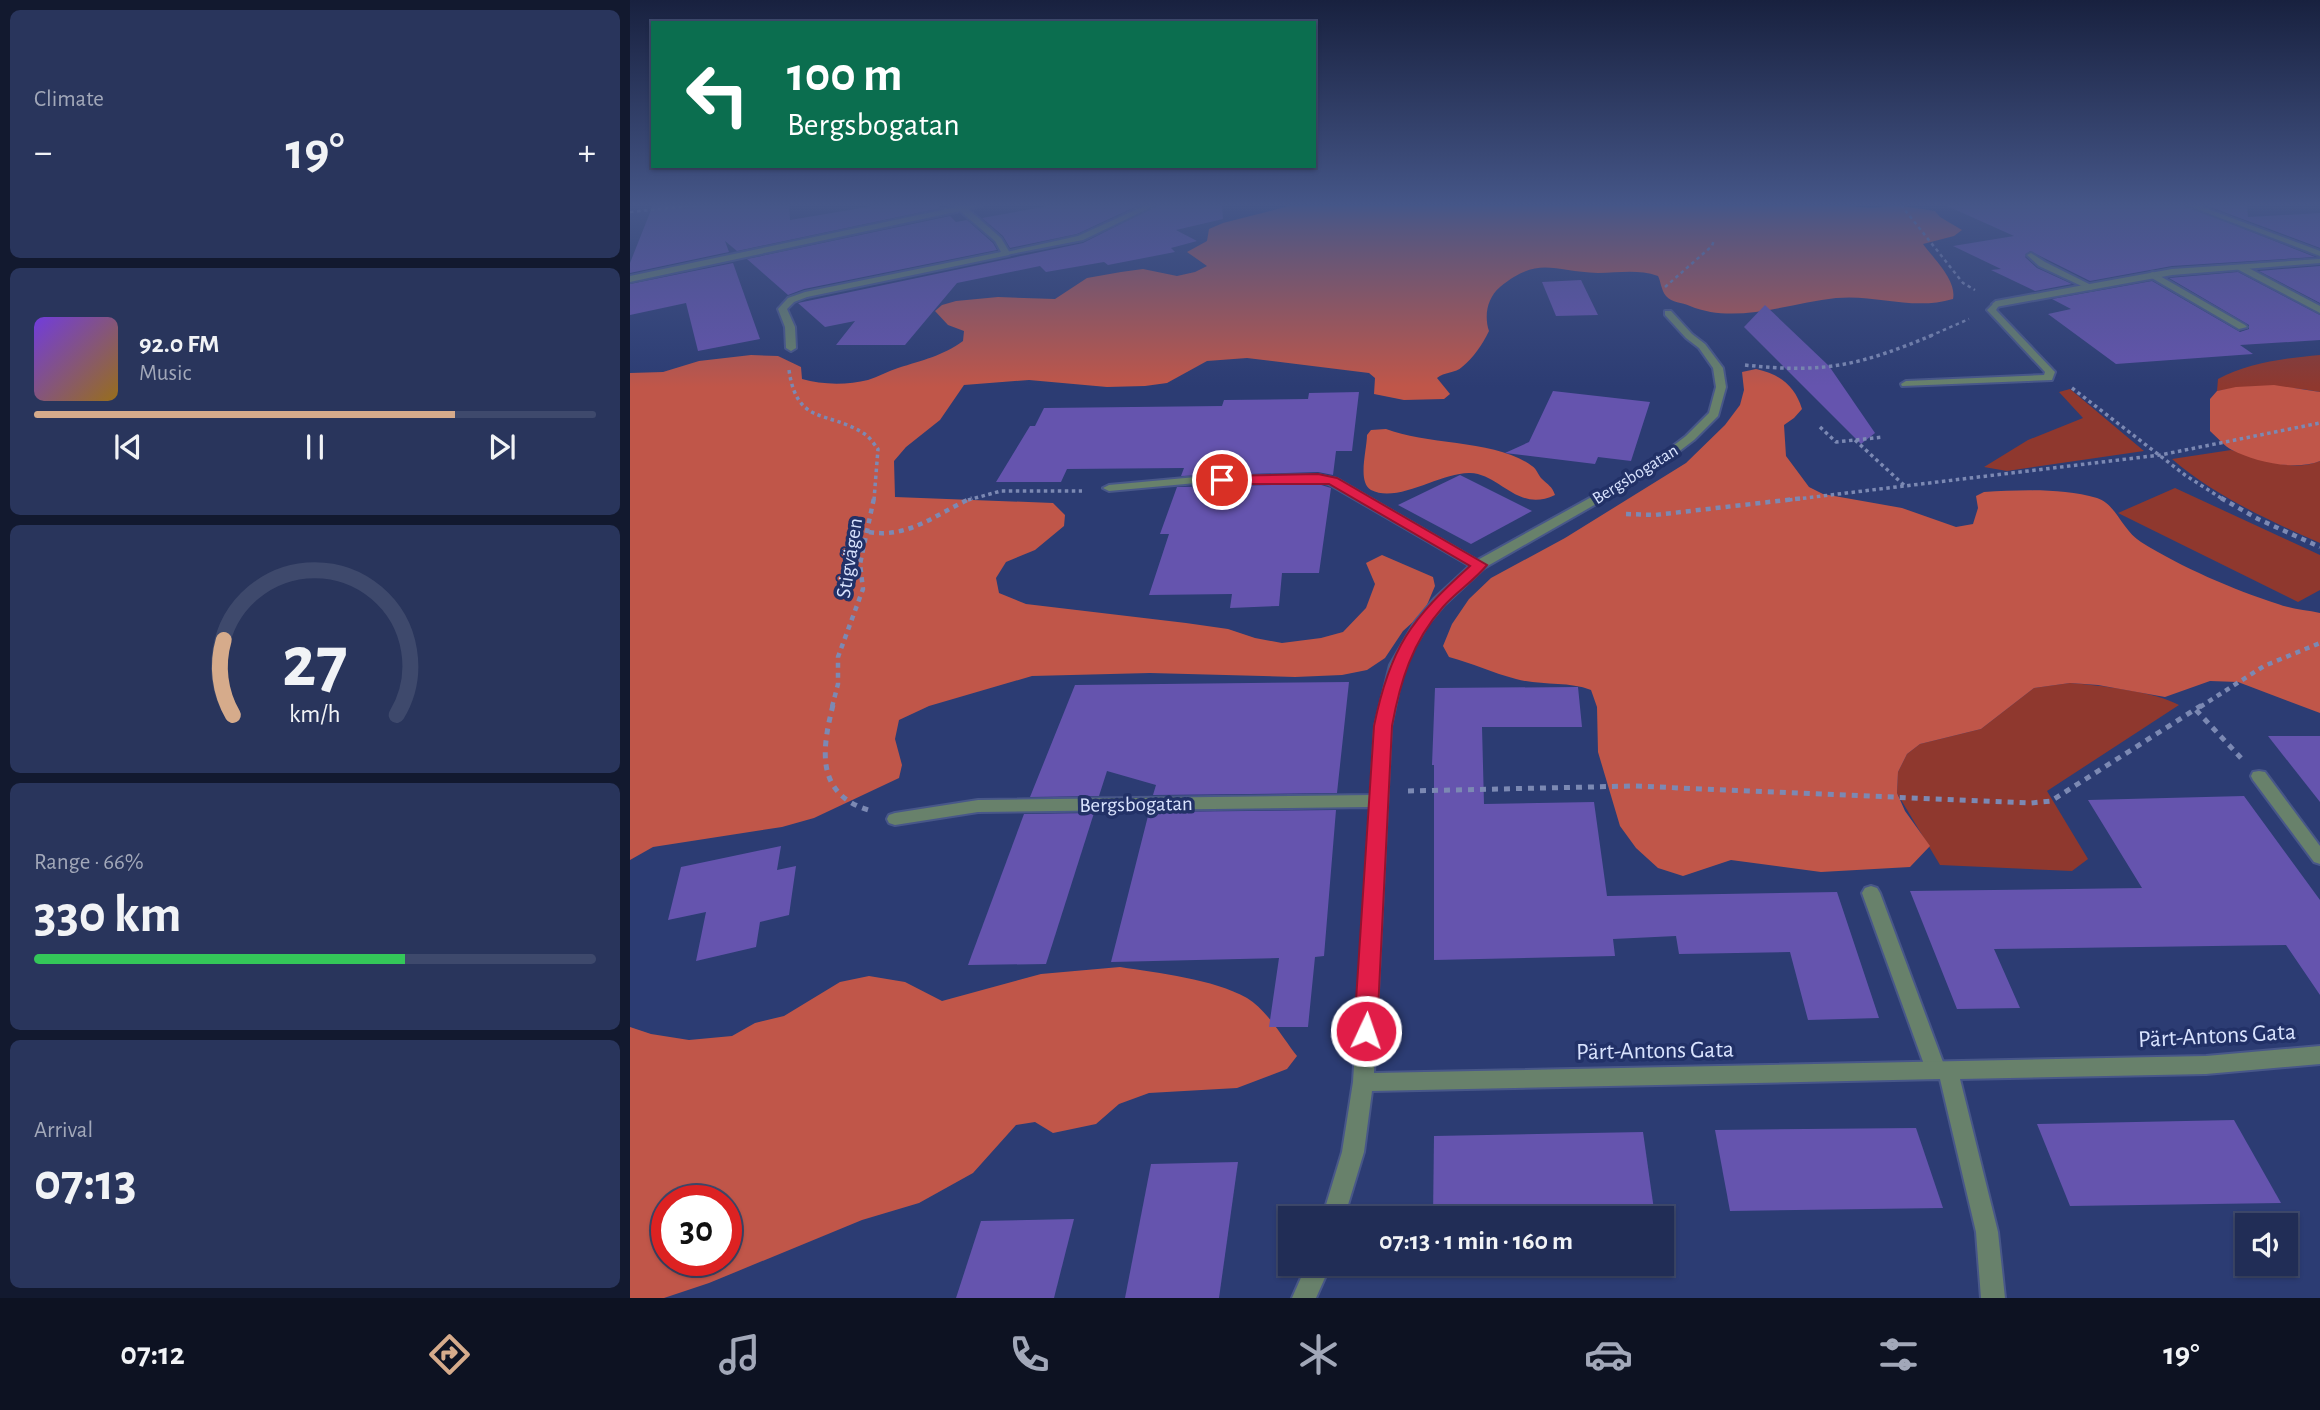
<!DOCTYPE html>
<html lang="en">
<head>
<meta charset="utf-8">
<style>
	body { margin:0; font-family:"Alegreya Sans",sans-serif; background:#29355c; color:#f1f3f6; height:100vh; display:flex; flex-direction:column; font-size:26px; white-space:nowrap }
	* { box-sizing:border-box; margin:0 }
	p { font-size:23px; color:#a2a8b9 }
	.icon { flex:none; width:38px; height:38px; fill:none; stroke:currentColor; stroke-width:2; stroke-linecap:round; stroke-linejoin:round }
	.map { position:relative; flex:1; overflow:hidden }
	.drawer { display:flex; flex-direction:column; gap:10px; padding:10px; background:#12192f; width:630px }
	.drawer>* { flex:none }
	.banner { position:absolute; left:21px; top:21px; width:665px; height:147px; border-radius:0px; box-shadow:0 2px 5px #0004,0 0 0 2px #3e496c; background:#0b6e4f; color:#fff; overflow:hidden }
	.buttons { position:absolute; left:1605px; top:1213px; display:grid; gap:14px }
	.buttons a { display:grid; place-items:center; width:63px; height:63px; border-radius:0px; background:#212d56; box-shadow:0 2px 5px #0004,0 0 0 2px #3e496c; font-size:35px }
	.speed { position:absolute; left:21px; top:1185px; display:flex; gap:14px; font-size:35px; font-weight:700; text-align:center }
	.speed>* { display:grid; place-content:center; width:91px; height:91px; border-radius:50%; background:#212d56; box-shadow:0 2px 5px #0004,0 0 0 2px #3e496c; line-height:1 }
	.speed .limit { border:10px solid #d22; background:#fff; color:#111 }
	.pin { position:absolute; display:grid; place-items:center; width:60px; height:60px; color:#fff; margin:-30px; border:4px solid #fff; border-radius:50%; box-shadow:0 2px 7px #0007 }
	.me { position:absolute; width:77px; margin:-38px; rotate:3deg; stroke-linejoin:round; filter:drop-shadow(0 0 5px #0008) }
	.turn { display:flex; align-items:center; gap:24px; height:147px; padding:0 21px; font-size:32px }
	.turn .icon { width:91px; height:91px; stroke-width:2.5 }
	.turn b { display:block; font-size:49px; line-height:60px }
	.big { font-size:52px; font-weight:600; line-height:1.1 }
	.drawer .tile { flex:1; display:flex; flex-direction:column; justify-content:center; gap:10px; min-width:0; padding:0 24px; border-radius:10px; background:#29355c }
	.drawer .dial { align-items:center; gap:0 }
	.dial svg { height:182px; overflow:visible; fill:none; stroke:#3e496c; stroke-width:7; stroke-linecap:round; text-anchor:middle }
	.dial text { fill:#f1f3f6; stroke:none }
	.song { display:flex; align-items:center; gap:21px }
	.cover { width:84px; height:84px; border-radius:10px; background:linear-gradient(135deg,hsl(260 70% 55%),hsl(40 70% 35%)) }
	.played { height:7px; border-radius:4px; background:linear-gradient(90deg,#d6ab8b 75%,#3e496c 75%) }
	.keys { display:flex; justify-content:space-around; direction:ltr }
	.heat { display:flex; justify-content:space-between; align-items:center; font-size:38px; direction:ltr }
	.charge { height:10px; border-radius:5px; background:linear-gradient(90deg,#34c759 66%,#3e496c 0) }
	.trip { position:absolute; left:648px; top:1206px; width:396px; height:70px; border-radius:0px; background:#212d56; box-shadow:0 2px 5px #0004,0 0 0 2px #3e496c; font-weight:600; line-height:70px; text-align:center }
	.menu { display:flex; height:112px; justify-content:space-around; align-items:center; background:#0d1222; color:#a2a8b9 }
	.menu .icon { width:49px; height:49px }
	.menu .on { color:#d6ab8b }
	.menu b { font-size:32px; color:#f1f3f6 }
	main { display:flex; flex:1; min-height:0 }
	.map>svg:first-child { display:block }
	.green { fill:#8f382e }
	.forest { fill:#c05649; fill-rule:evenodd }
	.building { fill:#6554ae }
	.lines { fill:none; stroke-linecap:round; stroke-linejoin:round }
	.service-casing { stroke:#485789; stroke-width:4 }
	.minor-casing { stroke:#485789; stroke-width:4 }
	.path-far3 { stroke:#7c89b3; stroke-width:2.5; stroke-dasharray:3.5 3.5; stroke-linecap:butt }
	.path-far2 { stroke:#7c89b3; stroke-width:3.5; stroke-dasharray:3.5 3.5; stroke-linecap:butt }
	.path-far1 { stroke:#7c89b3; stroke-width:4.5; stroke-dasharray:5 5; stroke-linecap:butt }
	.path { stroke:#7c89b3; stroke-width:5; stroke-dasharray:6 6; stroke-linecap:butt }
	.service { fill:#68816b; fill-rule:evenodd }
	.minor { fill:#68816b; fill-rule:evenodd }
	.route { fill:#e11d48; stroke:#92132f; stroke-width:2 }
	.labels { text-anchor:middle; stroke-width:7; stroke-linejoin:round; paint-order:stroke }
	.far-street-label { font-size:18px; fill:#d9e3fe; stroke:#223167 }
	.street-label { font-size:21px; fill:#d9e3fe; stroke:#223167 }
	.near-street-label { font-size:24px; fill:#d9e3fe; stroke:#223167 }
</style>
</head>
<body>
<main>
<section class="drawer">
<div class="tile"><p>Climate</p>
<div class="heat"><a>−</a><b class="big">19°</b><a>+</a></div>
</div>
<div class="tile">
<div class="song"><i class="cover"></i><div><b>92.0 FM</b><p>Music</p></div></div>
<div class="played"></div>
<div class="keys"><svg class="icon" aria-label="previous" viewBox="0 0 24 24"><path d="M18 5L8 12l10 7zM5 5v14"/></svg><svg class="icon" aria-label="pause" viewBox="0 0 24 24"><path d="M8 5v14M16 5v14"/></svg><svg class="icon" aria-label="next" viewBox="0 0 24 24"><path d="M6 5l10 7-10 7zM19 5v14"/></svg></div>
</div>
<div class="tile dial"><svg viewBox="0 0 100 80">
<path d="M14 69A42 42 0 1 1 86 69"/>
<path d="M14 69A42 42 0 0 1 10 36" stroke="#d6ab8b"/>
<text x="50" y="56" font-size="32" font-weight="700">27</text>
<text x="50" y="72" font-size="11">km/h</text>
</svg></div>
<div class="tile"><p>Range · 66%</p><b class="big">330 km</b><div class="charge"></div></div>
<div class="tile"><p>Arrival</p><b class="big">07:13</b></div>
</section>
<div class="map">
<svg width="1690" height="1298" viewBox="0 0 1690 1298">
	<rect width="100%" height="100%" fill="#2c3c73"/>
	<!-- green -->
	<g class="green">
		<path d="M 1690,355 L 1690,392 C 1655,386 1622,384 1587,391 L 1588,379 C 1618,363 1656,358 1690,355 Z"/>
		<path d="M 1440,389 L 1514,451 L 1377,471 L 1354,467 L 1398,440 L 1453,418 L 1429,392 Z"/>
		<path d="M 1601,450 C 1630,458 1661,473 1690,461 L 1690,543 C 1638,520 1585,496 1542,459 Z"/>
		<path d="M 1545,488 L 1690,555 L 1690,590 L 1668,602 L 1488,513 Z"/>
		<path d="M 1440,683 C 1468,685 1526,692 1549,705 L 1417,791 L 1458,859 L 1442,871 L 1310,865 L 1267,793 L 1268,772 L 1277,754 L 1290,744 L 1351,729 L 1404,688 Z"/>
	</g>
	<!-- forest -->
	<g class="forest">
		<path d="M 663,205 L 1208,205 L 1242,208 L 1265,205 L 1305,211 L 1310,217 L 1332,230 L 1324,236 L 1293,244 C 1303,258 1327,280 1323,299 C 1282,311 1247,294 1206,298 C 1158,303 1106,325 1060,306 C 1052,302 1042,303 1036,296 C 1031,290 1031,282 1028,276 C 1007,269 989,273 968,273 C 923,272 909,255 870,287 C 857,298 854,316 859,331 C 852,345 844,357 832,367 C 826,373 814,372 807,378 L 820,394 L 814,399 L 774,400 L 744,394 L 745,378 L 739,373 L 617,358 L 577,361 L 537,383 L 515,386 L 477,387 L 399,380 L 334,385 L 310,420 L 276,447 L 264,461 L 265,497 L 423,503 L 435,515 L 434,526 L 405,550 L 376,562 L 366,578 L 369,593 L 396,604 L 556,623 L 598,629 L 625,638 L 652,643 L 691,638 L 713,632 L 736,608 L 745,584 L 736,563 L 752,555 L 803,577 L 805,586 L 794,612 L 773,631 L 755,658 L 737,670 L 712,675 L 665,677 L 520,673 L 402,676 L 299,706 L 269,720 L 265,739 L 272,765 L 269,778 L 184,818 L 152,827 L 23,847 L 0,860 L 0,373 L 33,372 L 69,361 L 121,355 L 148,356 L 171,367 L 172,379 C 192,385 218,385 238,380 C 248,377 258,371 268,368 C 293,360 312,356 333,341 L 334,331 L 318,325 L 305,311 L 312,305 L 326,301 L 368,297 L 425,299 L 457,278 L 491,272 L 513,269 L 547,276 L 565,272 L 577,266 L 557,252 L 577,241 L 579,229 L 593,223 Z"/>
		<path d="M 1126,369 C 1150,374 1165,386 1172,409 L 1164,418 L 1154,425 L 1156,456 L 1179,487 L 1193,494 L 1272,508 L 1326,527 L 1343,524 L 1348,508 L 1346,496 L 1354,492 C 1390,490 1432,488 1467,498 C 1486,504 1492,530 1511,542 C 1551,567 1604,590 1648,604 C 1661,609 1676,610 1690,613 L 1690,713 L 1608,682 L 1580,681 L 1535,697 L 1468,685 L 1440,683 L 1404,688 L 1351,729 L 1290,744 L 1277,754 L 1268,772 L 1267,793 L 1275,811 L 1300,846 L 1280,867 L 1191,872 L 1101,860 L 1053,876 L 1028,868 L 1006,848 L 990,826 L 968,752 L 967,707 L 961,690 C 937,681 911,686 886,679 C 863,673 842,663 819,657 L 813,646 L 822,624 L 839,599 L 861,578 L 935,538 L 1056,463 L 1095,425 L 1110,405 L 1114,390 L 1112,372 Z"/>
		<path d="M 1644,385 L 1690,392 L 1690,461 C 1666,471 1625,462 1602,450 C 1594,446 1587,437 1580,431 L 1580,399 L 1587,391 L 1606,387 Z"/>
		<path d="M 756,429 C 796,445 868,440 902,466 C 907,469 908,475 912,479 C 918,485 922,486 925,495 C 887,513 871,474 840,473 C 811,472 768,504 741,490 C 727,482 737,450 737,435 L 741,430 Z"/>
		<path d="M 490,967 C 529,973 583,979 617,998 C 637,1010 653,1038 667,1056 L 657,1069 L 607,1088 L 519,1093 L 489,1104 L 466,1124 L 423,1133 L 405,1122 L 386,1125 L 343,1173 L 289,1203 L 232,1220 L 79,1283 L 34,1298 L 0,1298 L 0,1027 L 21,1034 L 59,1040 L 102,1036 L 125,1023 L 154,1016 L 210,982 L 239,976 L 275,982 L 312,1001 L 411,974 ZM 37,1200 L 96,1200 L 96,1260 L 37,1260 Z"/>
	</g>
	<!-- building -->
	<g class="building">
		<path d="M 23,205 L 159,205 L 160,220 L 249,205 L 308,205 L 311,208 L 107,251 L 95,241 L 99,252 L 0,273 L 0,263 Z"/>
		<path d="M 424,205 L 509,205 L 447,234 L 380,248 L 373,236 L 352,218 Z"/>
		<path d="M 528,205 L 592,205 L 593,219 L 546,230 L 567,241 L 541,248 L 545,252 L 478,265 L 474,262 L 416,272 L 410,266 L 327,283 L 275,345 L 206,345 L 225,321 L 195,327 L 168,303 L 453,243 Z"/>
		<path d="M 1315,205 L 1554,205 L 1685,257 L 1542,266 L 1460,281 L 1400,251 L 1395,257 L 1407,268 L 1442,284 L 1405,291 L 1361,270 L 1371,269 L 1323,246 L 1384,236 Z"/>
		<path d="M 1575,205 L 1617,205 L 1618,217 L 1690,213 L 1690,248 Z"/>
		<path d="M 320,216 L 326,222 L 337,220 L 363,243 L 367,250 L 174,289 L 158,295 L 117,259 Z"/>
		<path d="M 103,263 L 130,339 L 68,351 L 56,303 L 0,315 L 0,284 Z"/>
		<path d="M 1690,266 L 1690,303 L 1629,271 Z"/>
		<path d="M 1608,272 L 1690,315 L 1690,340 L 1610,345 L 1623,354 L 1486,364 L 1418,314 L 1441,309 L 1422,299 L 1522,281 L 1610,332 L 1619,329 L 1619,325 L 1539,278 Z"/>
		<path d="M 951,280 L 968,315 L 926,316 L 912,282 Z"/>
		<path d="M 1135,305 L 1199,366 L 1245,433 L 1231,444 L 1114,327 Z"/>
		<path d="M 923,391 L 1020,402 L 1001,461 L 968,457 L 965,464 L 875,453 L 899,442 Z"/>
		<path d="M 729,392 L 722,451 L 706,451 L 703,475 L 688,472 L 551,476 L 554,468 L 437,469 L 431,482 L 366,482 L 400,426 L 405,426 L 414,408 L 592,406 L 594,400 L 678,399 L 679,393 Z"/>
		<path d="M 830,475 L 902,511 L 841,544 L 768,505 Z"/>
		<path d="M 688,484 L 701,488 L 689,573 L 652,573 L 649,606 L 600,608 L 602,594 L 519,595 L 539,534 L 530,534 L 547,487 Z"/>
		<path d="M 719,682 L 707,793 L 523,795 L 526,785 L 477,771 L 469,796 L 400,797 L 445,685 Z"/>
		<path d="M 948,687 L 952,727 L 852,727 L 854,804 L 964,802 L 977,896 L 1207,892 L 1249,1018 L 1178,1020 L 1160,952 L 1049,954 L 1046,936 L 983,939 L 985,956 L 804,960 L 804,765 L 802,765 L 805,688 Z"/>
		<path d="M 1638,736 L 1690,736 L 1690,802 Z"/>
		<path d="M 1614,796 L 1690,900 L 1690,995 L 1656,945 L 1364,949 L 1390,1008 L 1327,1009 L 1280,891 L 1512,888 L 1458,800 Z"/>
		<path d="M 706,810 L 694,956 L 685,957 L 678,1027 L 639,1027 L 649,958 L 481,962 L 519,812 Z"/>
		<path d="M 464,813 L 416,964 L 338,965 L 394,814 Z"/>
		<path d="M 151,846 L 147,870 L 166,866 L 159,915 L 130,922 L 126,947 L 66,961 L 76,912 L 38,920 L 51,867 Z"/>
		<path d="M 1604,1120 L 1651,1203 L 1440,1206 L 1407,1124 Z"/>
		<path d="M 1286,1128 L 1313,1208 L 1100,1211 L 1085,1130 Z"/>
		<path d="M 1013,1132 L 1025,1217 L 803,1218 L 804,1136 Z"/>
		<path d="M 608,1162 L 589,1298 L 495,1298 L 521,1164 Z"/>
		<path d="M 444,1219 L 424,1298 L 326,1298 L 351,1221 Z"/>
	</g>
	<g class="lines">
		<defs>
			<g id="service">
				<path d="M 516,205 L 526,205 L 453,240 L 376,255 L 372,253 L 448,236 Z"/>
				<path d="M 1401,253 L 1415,262 L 1467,288 L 1460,290 L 1409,266 L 1397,255 Z"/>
				<path d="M 1607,265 L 1613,265 L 1690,306 L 1690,313 L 1607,269 Z"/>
				<path d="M 1523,272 L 1615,325 L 1617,327 L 1609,329 L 1520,277 L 1520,273 Z"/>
				<path d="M 1366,301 L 1370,304 L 1366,310 L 1423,370 L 1425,372 L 1422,380 L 1272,386 L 1271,384 L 1276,381 L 1414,375 L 1415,372 L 1357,310 Z"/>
				<path d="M 688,475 L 707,479 L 855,565 L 854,568 L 844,568 L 699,484 L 688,481 L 566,483 L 479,491 L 473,488 L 479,485 L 566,477 Z"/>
				<path d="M 1629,771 L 1635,772 L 1690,846 L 1690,864 L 1684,862 L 1623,780 L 1621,776 L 1623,772 Z"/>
				<path d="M 1241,886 L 1247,888 L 1250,893 L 1316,1070 L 1313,1076 L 1306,1079 L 1299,1076 L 1296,1070 L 1232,893 L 1235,888 Z"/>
			</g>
			<g id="minor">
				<path d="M 324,205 L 352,205 L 338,209 L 371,238 L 380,253 L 379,255 L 177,297 L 164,302 L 157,309 L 165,327 L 166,348 L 161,351 L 156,348 L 155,327 L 148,309 L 158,298 L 175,292 L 371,252 L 365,241 L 330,211 L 0,282 L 0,276 L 326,207 Z"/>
				<path d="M 1556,205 L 1567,205 L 1690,251 L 1690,256 Z"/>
				<path d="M 1690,259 L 1690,263 L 1542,275 L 1366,307 L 1362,304 L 1366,301 L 1542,269 Z"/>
				<path d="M 1035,311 L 1041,311 L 1062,334 L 1075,344 L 1093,368 L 1096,387 L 1088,416 L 1064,440 L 1022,472 L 854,568 L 814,605 L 798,624 L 774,665 L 761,726 L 744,1073 L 1576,1056 L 1690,1046 L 1690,1064 L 1576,1074 L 1330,1079 L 1368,1232 L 1375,1298 L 1351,1298 L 1346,1232 L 1310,1079 L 742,1091 L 734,1152 L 714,1218 L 692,1218 L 712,1152 L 723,1082 L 740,807 L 348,812 L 265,825 L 259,823 L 257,819 L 259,815 L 265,813 L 348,800 L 741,795 L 745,726 L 760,665 L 785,622 L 804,599 L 844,562 L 1014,468 L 1056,436 L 1079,413 L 1086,387 L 1083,368 L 1069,348 L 1056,338 L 1035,315 Z"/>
				<path d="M 677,1264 L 701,1264 L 686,1298 L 662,1298 Z"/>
			</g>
		</defs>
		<!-- service casing -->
		<use href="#service" class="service-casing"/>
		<!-- minor casing -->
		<use href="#minor" class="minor-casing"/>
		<!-- path-far3 -->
		<g class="path-far3">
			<path d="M 1271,205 L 1333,283 L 1345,290"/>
			<path d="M 0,212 L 68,205"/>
			<path d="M 1035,287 L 1082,246 L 1084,240"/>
			<path d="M 1300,336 L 1339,319"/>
		</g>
		<!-- path-far2 -->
		<g class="path-far2">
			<path d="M 1115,365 C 1195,374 1231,365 1305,334"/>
			<path d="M 159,370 C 167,426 197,410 233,433 C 239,436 244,444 248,449 L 244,500"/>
			<path d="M 1442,388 L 1555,475 L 1594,500"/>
			<path d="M 1190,427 L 1206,442 L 1253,437"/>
			<path d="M 1225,440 L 1276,487"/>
			<path d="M 338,500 L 371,491 L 452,491"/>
			<path d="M 1159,500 L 1530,455 L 1690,423"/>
		</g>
		<!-- path-far1 -->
		<g class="path-far1">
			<path d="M 1591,498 L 1628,519 L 1690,547"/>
			<path d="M 996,514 L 1025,515 L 1174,498"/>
			<path d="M 239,532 C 279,539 307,513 342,498"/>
			<path d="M 202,707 L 208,684 L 208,657 L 233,589 L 230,564 L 244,498"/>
			<path d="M 1570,707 L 1634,666 L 1690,643"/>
		</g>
		<!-- path -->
		<g class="path">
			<path d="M 203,705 C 192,749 185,793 238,810"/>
			<path d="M 1566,710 L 1611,758"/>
			<path d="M 778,791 L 1004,786 L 1401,803 L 1421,801 L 1572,705"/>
		</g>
		<!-- service -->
		<use href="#service" class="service"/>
		<!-- minor -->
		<use href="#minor" class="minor"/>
	</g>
	<!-- sky -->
	<linearGradient id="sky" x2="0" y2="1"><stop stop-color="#18213f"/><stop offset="0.53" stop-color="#455688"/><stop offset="1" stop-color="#455688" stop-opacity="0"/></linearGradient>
	<rect width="1690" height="387" fill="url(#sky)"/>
	<!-- route -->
	<path class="route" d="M 688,474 L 707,478 L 857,565 C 844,581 826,592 813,607 C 782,642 770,682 762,726 L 747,1031 L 743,1037 L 736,1040 L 728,1037 L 724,1031 L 744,726 C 760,647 781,619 840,566 L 699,484 L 592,484 L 585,480 L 592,476 Z"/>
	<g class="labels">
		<!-- far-street labels -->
		<g class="far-street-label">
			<text transform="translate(1005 474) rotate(-32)" y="6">Bergsbogatan</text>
		</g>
		<!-- street labels -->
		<g class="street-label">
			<text transform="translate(219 558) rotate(-81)" y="7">Stigvägen</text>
			<text transform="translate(506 804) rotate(-1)" y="7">Bergsbogatan</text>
		</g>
		<!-- near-street labels -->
		<g class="near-street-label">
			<text transform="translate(1587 1035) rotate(-3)" y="8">Pärt-Antons Gata</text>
			<text transform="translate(1025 1050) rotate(-1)" y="8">Pärt-Antons Gata</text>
		</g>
	</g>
</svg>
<div class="buttons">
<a><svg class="icon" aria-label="sound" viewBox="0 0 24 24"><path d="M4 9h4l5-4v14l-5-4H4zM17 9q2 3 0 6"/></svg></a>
</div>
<div class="speed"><div class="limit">30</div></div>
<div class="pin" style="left:592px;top:480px;background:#d93025"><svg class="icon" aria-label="arrive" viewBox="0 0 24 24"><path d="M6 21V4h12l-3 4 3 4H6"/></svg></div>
<svg class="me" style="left:736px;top:1031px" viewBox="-20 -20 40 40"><circle r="17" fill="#e11d48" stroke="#fff" stroke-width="3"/><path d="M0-11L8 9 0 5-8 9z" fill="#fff"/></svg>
<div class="trip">07:13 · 1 min · 160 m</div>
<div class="banner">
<div class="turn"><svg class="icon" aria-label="left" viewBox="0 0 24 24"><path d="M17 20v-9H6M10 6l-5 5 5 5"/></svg><div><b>100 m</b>Bergsbogatan</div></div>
</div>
</div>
</main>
<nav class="menu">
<b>07:12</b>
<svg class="icon on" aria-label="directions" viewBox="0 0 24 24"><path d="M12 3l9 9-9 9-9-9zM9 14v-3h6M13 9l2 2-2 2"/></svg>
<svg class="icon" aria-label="music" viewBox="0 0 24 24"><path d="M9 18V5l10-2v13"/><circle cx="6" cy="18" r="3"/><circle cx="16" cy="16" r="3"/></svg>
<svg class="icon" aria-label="phone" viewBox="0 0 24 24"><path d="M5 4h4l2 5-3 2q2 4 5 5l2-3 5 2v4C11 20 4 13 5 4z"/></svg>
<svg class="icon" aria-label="climate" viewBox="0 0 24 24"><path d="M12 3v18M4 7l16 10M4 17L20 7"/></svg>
<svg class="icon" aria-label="car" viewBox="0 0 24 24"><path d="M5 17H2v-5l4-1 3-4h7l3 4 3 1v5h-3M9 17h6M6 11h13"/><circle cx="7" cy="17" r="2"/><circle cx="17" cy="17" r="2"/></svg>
<svg class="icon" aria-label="filters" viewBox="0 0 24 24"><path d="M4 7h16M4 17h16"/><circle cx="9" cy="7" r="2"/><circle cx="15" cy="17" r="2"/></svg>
<b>19°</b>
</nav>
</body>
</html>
